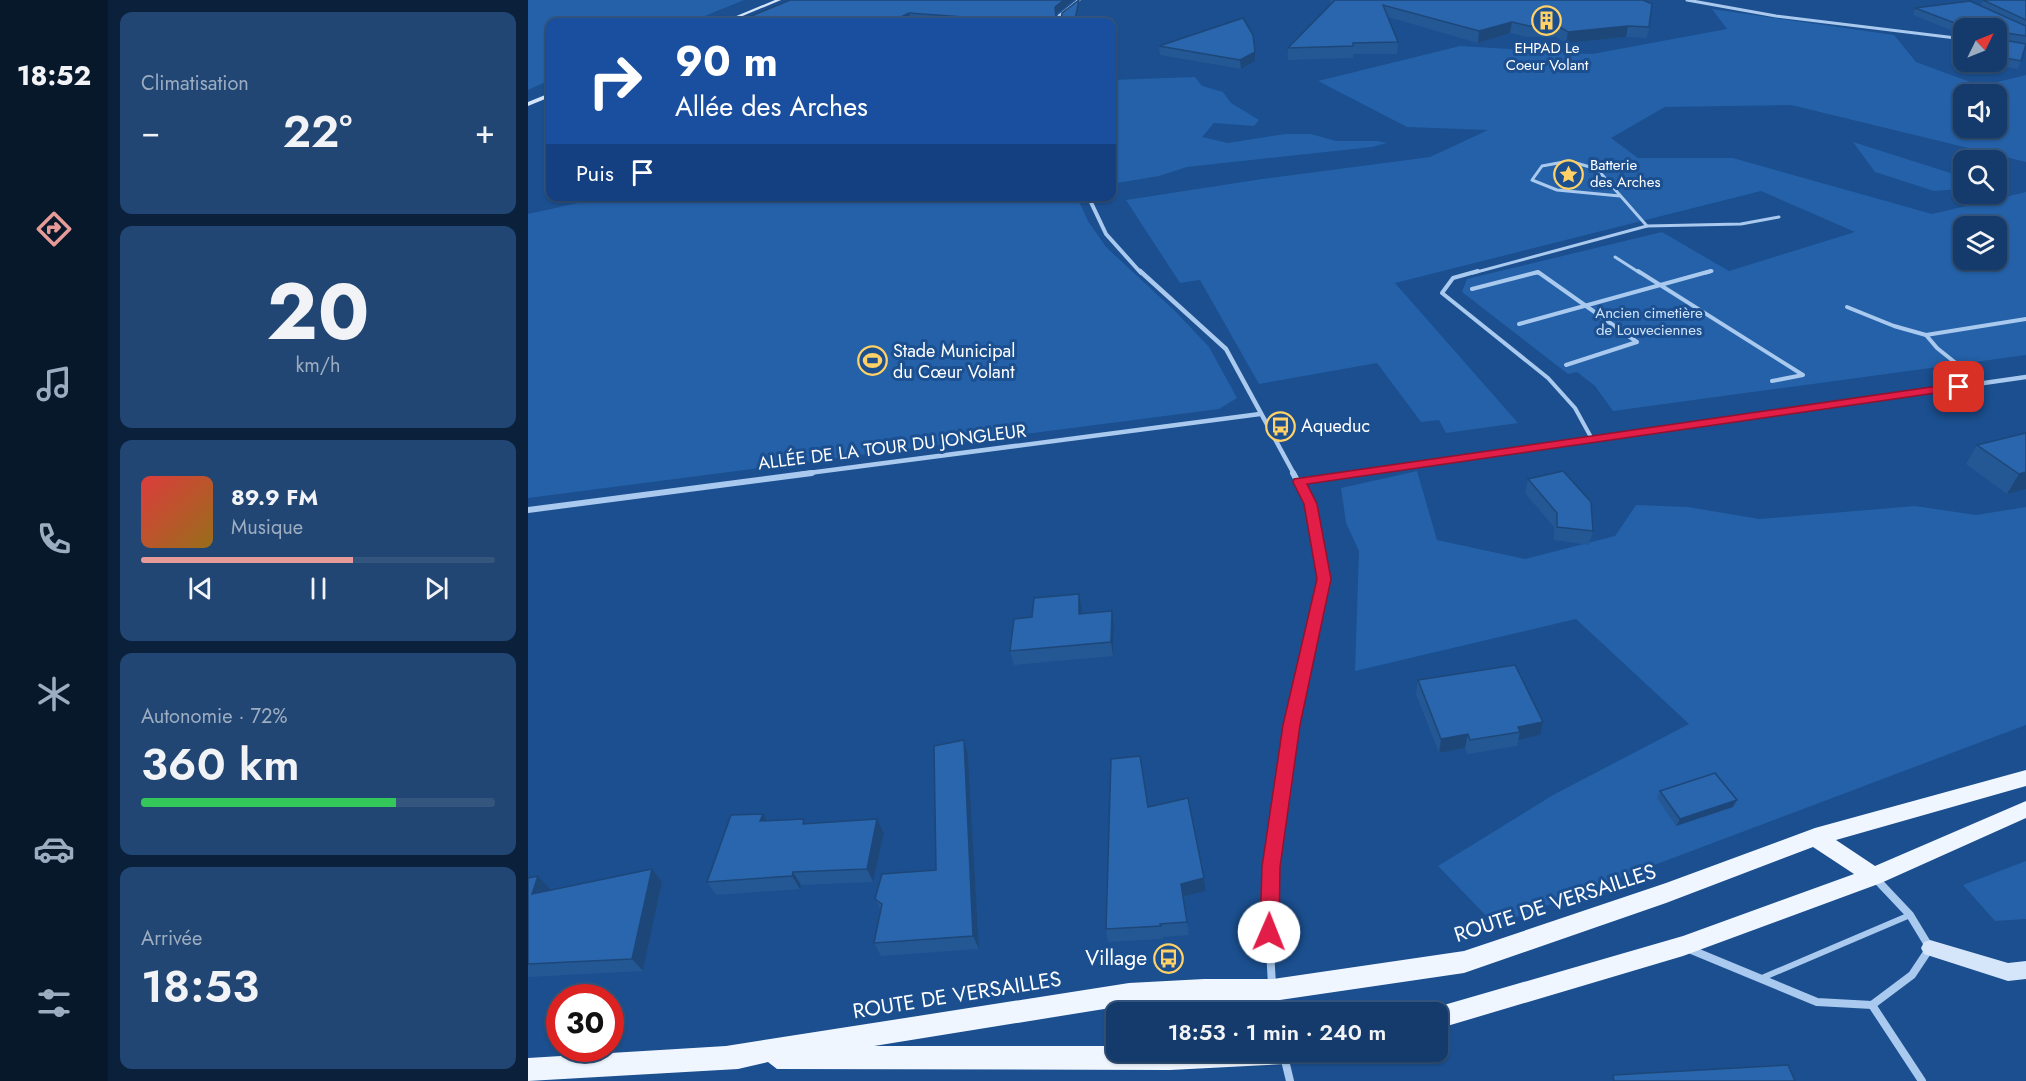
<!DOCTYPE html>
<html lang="fr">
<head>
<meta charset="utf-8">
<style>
	body { margin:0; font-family:Jost,sans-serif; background:#214673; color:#f1f3f6; height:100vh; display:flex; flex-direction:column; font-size:22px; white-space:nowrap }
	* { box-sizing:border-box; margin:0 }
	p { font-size:20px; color:#9dadc1 }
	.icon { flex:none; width:33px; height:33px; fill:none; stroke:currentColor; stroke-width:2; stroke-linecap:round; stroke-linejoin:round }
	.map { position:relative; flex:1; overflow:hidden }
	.panel { display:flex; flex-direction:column; gap:12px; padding:12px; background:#0b203b; width:420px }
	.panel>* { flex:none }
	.hud { position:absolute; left:18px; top:18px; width:570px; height:183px; border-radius:12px; box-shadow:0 2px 4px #0004,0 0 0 2px #33557e; background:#1a4fa0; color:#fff; overflow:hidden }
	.needle { width:39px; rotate:47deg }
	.tools { position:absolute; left:1425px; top:18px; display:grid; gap:12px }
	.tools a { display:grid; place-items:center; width:54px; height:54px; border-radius:12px; background:#143b6b; box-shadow:0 2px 4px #0004,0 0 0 2px #33557e; font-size:30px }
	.speed { position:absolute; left:18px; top:984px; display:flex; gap:12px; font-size:30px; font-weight:700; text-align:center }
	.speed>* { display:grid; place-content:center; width:78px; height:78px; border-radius:50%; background:#143b6b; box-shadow:0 2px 4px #0004,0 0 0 2px #33557e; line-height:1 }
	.speed .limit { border:9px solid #d22; background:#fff; color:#111 }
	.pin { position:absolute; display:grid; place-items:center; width:51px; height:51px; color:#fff; margin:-26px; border-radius:12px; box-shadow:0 3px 9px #0006 }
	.me { position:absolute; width:66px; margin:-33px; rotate:1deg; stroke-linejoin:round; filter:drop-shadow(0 0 4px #0008) }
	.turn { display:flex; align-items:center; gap:21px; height:126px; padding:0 30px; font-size:27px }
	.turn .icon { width:78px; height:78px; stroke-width:2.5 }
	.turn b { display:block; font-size:42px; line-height:51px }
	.then { display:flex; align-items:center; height:57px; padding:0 30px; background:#0003; gap:12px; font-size:22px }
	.big { font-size:45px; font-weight:600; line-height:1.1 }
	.panel .widget { flex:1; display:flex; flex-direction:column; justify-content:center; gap:9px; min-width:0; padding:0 21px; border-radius:12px; background:#214673 }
	.panel .dial { align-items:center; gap:0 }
	.dial b { font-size:78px; line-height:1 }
	.song { display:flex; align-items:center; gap:18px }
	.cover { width:72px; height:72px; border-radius:9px; background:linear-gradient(135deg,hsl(0 70% 55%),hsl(40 70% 35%)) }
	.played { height:6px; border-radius:3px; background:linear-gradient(90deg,#e69b98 60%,#33557e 60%) }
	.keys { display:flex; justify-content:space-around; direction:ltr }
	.heat { display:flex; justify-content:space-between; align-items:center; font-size:33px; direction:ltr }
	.charge { height:9px; border-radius:4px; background:linear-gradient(90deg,#34c759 72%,#33557e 0) }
	.trip { position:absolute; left:578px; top:1002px; width:342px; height:60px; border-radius:12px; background:#143b6b; box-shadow:0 2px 4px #0004,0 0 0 2px #33557e; font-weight:600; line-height:60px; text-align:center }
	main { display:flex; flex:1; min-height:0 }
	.tabs { display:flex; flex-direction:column; width:108px; justify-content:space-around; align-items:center; background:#08182b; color:#9dadc1 }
	.tabs .icon { width:42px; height:42px }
	.tabs .current { color:#e69b98 }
	.tabs b { font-size:27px; color:#f1f3f6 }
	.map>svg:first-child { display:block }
	.green { fill:#2461a8; fill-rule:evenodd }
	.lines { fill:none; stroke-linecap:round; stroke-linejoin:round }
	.lane-far2 { stroke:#a9c9ee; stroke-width:3 }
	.lane-far1 { stroke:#a9c9ee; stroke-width:4 }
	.lane { stroke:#a9c9ee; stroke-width:6 }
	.street-far4 { stroke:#a9c9ee; stroke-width:3 }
	.street-far3 { stroke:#a9c9ee; stroke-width:4 }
	.street-far2 { stroke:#a9c9ee; stroke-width:4.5 }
	.street-far1 { stroke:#a9c9ee; stroke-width:6 }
	.street { stroke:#a9c9ee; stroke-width:8 }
	.secondary { fill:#d6e6fa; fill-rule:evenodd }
	.primary { fill:#f0f6ff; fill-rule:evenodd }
	.wall { fill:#245895 }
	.shaded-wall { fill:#1d4779 }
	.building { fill:#2a66ad; stroke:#1d4779; stroke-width:1.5 }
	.route { fill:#e11d48; stroke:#92132f; stroke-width:1.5 }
	.labels { text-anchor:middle; stroke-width:6; stroke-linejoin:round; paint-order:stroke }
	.far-poi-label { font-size:15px; fill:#fff; stroke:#1b4f8f }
	.far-park-label { font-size:15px; fill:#cfe3fa; stroke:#1b4f8f }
	.poi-label { font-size:18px; fill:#fff; stroke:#1b4f8f; text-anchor:start }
	.street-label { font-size:18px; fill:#fff; stroke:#1b4f8f }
	.near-street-label { font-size:21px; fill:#fff; stroke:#1b4f8f }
	.near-poi-label { font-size:21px; fill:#fff; stroke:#1b4f8f; text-anchor:end }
</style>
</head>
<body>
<main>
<nav class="tabs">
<b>18:52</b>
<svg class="icon current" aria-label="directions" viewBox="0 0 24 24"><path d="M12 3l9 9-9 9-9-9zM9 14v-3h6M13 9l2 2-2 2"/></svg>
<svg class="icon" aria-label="music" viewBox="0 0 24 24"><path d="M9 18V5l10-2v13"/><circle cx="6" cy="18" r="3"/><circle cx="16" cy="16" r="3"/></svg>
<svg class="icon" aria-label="phone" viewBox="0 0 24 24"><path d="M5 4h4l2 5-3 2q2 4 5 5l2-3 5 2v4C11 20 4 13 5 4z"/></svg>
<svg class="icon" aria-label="climate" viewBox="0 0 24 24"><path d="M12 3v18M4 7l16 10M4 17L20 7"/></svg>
<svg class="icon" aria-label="car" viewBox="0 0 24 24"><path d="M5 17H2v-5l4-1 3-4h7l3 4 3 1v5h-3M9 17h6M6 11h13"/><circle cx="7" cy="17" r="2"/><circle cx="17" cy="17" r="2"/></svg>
<svg class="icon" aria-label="filters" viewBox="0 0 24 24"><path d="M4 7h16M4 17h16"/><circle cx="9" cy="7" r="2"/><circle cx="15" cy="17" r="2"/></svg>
</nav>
<section class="panel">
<div class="widget"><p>Climatisation</p>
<div class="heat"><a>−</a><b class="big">22°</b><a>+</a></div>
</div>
<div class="widget dial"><b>20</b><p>km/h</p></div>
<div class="widget">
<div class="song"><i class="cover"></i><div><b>89.9 FM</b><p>Musique</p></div></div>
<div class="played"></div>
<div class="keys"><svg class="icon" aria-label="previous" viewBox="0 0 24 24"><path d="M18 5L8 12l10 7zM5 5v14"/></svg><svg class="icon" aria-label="pause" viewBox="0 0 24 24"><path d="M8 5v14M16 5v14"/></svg><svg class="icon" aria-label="next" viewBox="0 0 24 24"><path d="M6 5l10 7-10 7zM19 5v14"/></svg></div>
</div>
<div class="widget"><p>Autonomie · 72%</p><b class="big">360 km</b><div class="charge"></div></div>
<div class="widget"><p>Arrivée</p><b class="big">18:53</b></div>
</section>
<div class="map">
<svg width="1498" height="1081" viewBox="0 0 1498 1081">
	<rect width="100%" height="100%" fill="#1b4f8f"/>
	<!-- green -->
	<g class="green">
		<path d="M 0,0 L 216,0 L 162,22 L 22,22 L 22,80 L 0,90 Z"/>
		<path d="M 1184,9 L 1366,35 L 1388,62 L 1453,86 L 1498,75 L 1498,162 L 1263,105 L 1137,107 L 1083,138 L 1110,158 L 1205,158 L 1404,214 L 1498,192 L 1498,355 L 1085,411 L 1067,386 L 1049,372 L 1040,374 L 934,292 L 939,279 L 1134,232 L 1201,271 L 1327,232 L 1233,191 L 867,283 L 990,423 L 918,433 L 911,420 L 893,422 L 849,363 L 731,384 L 672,280 L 652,283 L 598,200 L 734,179 L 902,157 L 960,130 L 879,127 L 790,81 L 932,46 L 1064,54 L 1199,29 ZM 1436,94 L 1468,94 L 1468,128 L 1436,128 ZM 1436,226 L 1468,226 L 1468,260 L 1436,260 Z"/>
		<path d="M 667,77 L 674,86 L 695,92 L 703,103 L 731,120 L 726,126 L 686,123 L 674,137 L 700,143 L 757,134 L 783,134 L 808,141 L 849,141 L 859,143 L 844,147 L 659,167 L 631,176 L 589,183 L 584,164 L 584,80 Z"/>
		<path d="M 1325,142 L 1435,177 L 1435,189 L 1406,191 L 1347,172 Z"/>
		<path d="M 77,197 L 549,197 L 560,221 L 578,247 L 648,312 L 681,347 L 709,398 L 691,409 L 0,498 L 0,214 Z"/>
		<path d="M 889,471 L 909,540 L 997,559 L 1087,536 L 1108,505 L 1160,507 L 1231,519 L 1387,506 L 1448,515 L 1498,507 L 1498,725 L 967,925 L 910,866 L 1025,795 L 1161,724 L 1048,619 L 827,671 L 831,551 L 818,523 L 813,488 Z"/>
		<path d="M 1498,861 L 1498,919 L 1467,921 L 1435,885 Z"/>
	</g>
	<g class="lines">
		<!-- lane-far2 -->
		<g class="lane-far2">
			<path d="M 1092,196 L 1029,190 L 1004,180 L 1014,166 L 1041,161 L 1069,169 L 1119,226 L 1213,224 L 1251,217"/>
			<path d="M 1087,257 L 1112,273"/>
			<path d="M 945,273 L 1119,226"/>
			<path d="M 1007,273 L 1011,273"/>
			<path d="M 1178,273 L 1184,271"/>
		</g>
		<!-- lane-far1 -->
		<g class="lane-far1">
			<path d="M 950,271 L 925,278 L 914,293 L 1020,378 L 1047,408 L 1064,439"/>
			<path d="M 1110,271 L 1275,375 L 1244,381"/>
			<path d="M 944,289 L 1010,272 L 1109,342 L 1038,365"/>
			<path d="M 1319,307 L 1366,326 L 1398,335"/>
			<path d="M 991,324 L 1183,271"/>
			<path d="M 1454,384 L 1409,348 L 1398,335 L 1498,319"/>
		</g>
		<!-- lane -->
		<path class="lane" d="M 1234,978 L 1382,915"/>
		<!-- street-far4 -->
		<g class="street-far4">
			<path d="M 1159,0 L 1248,16 L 1436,39"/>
			<path d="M 531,22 L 531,16 L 551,0"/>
		</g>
		<!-- street-far3 -->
		<path class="street-far3" d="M 560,196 L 578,234 L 613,273"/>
		<!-- street-far2 -->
		<g class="street-far2">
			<path d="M 612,271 L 698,349 L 766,474"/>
			<path d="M 273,474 L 732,414"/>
			<path d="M 819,474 L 1498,377"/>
		</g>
		<!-- street-far1 -->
		<g class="street-far1">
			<path d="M 771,481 L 829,473"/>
			<path d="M 0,510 L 284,473"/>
			<path d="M 762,738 L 796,578 L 782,504 L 765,473"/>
		</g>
		<!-- street -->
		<g class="street">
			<path d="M 1161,949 L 1289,1002 L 1344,1005 L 1384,975 L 1402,948 L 1382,915 L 1348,879"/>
			<path d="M 744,985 L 741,932 L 743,867 L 762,736"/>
			<path d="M 746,995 L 749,1012"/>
			<path d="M 1344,1005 L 1394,1081"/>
			<path d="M 755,1052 L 762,1081"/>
		</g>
		<!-- secondary -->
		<g class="secondary">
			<path d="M 247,0 L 253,0 L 200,22 L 194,22 Z"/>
			<path d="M 22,93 L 22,97 L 0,106 L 0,102 Z"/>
			<path d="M 1402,940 L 1480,963 L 1498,961 L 1498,979 L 1480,981 L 1396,954 L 1393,948 L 1396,942 Z"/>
		</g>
		<!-- primary -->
		<path class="primary" d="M 1498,770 L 1498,786 L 1308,840 L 1347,866 L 1498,801 L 1498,818 L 1353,883 L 1155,956 L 909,1029 L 909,1012 L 900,1012 L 909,1007 L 1155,936 L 1326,874 L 1285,847 L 1138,903 L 936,973 L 745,1001 L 676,1001 L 601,1005 L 346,1046 L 588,1046 L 588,1052 L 767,1052 L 764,1060 L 756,1064 L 642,1070 L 249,1069 L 240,1062 L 210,1069 L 0,1081 L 0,1058 L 198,1046 L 601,983 L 676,979 L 745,979 L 936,951 L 1138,883 L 1287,828 Z"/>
	</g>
	<!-- wall -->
	<g class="wall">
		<path d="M 262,0 L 528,14 L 529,22 L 415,22 L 383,20 L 378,22 L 209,22 Z"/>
		<path d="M 802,0 L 1035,0 L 1121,27 L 1119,38 L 1098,37 L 1038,43 L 1028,37 L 999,37 L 982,33 L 950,43 L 860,17 L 870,42 L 869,54 L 825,54 L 825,58 L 760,60 L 760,48 L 803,5 Z"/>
		<path d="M 1455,0 L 1498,0 L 1498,47 L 1490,69 L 1453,62 L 1468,62 L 1468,28 L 1436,28 L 1436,58 L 1425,56 L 1435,35 L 1385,15 L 1387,8 L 1452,6 Z"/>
		<path d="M 551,5 L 548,22 L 533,22 L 533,20 Z"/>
		<path d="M 631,46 L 727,52 L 727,61 L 713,69 L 632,55 Z"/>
		<path d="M 1498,433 L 1498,489 L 1479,494 L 1438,464 L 1449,445 Z"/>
		<path d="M 1000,479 L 1065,531 L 1061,545 L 1026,540 L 1026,527 L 997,493 Z"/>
		<path d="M 551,594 L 554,608 L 554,613 L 584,611 L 586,625 L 585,656 L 486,665 L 482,651 L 504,617 Z"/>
		<path d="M 890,680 L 1012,735 L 990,740 L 989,746 L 940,754 L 937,748 L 911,753 L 888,694 Z"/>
		<path d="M 436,740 L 440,754 L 451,949 L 353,956 L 346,943 L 353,910 L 347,899 L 408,870 Z"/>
		<path d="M 1132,791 L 1205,807 L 1148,826 L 1129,798 Z"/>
		<path d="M 620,807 L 676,878 L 678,891 L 655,897 L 661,935 L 635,937 L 635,939 L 580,942 L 578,929 Z"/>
		<path d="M 238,820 L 356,833 L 345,882 L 273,885 L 272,889 L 188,895 L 179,882 Z"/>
		<path d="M 124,869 L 134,882 L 115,971 L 0,977 L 0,878 L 10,876 L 22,889 L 22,890 Z"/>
	</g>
	<!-- shaded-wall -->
	<g class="shaded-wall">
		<path d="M 536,0 L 545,0 L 528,14 L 527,7 Z"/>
		<path d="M 551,0 L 551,5 L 547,22 L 547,20 Z"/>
		<path d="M 381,13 L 383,20 L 378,22 L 363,22 Z"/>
		<path d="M 511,18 L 512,22 L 505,22 Z"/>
		<path d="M 984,22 L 982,33 L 950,43 L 951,31 Z"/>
		<path d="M 1100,26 L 1098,37 L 1038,43 L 1040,32 Z"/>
		<path d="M 727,52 L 727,61 L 713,69 L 712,60 Z"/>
		<path d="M 1498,472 L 1498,489 L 1479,494 L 1491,474 Z"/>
		<path d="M 551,594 L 554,608 L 553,628 L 551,614 Z"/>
		<path d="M 584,611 L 586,625 L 585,656 L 583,642 Z"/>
		<path d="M 1015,722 L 1012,735 L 990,740 L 992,732 L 990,727 Z"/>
		<path d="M 940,734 L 937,748 L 911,753 L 913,739 Z"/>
		<path d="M 436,740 L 440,754 L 451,949 L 445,936 Z"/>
		<path d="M 1209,800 L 1205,807 L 1148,826 L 1152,819 Z"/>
		<path d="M 235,814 L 243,827 L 232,821 Z"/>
		<path d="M 349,819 L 356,833 L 345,882 L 339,869 Z"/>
		<path d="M 124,869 L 134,882 L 115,971 L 104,959 Z"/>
		<path d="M 265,872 L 273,885 L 272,889 L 264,876 Z"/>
		<path d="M 10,876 L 22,889 L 16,907 L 4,894 Z"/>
		<path d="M 676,878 L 678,891 L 654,897 L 653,884 Z"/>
	</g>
	<!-- building -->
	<g class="building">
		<path d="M 262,0 L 536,0 L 527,7 L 528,18 L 511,18 L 505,22 L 381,13 L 363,22 L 209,22 Z"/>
		<path d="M 551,0 L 547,20 L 533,20 L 534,13 Z"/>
		<path d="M 807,0 L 1115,0 L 1124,4 L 1121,27 L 1100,26 L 1040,32 L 1030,26 L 1001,26 L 984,22 L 951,31 L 855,5 L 870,42 L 825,43 L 825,46 L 760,48 Z"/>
		<path d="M 1455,0 L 1498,0 L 1498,20 Z"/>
		<path d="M 1442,1 L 1498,26 L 1498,36 L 1472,32 L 1468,34 L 1468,28 L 1440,28 L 1387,8 Z"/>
		<path d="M 715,18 L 725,35 L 727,52 L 712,60 L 631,46 Z"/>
		<path d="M 1434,35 L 1436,35 L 1436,50 L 1428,49 Z"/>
		<path d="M 1468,36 L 1470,39 L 1498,44 L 1493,61 L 1468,56 Z"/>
		<path d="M 1498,433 L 1498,472 L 1491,474 L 1449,445 Z"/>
		<path d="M 1035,471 L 1063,502 L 1065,531 L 1029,527 L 1029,513 L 1000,479 Z"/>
		<path d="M 551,594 L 551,614 L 584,611 L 583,642 L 482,651 L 486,619 L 504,617 L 506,598 Z"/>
		<path d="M 987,665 L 1015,722 L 990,727 L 992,732 L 942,740 L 940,734 L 913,739 L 890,680 Z"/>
		<path d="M 436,740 L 445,936 L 346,943 L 354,904 L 347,899 L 354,874 L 408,870 L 406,746 Z"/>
		<path d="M 612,756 L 620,807 L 660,798 L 676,878 L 653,884 L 659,922 L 632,924 L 633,926 L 578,929 L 583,759 Z"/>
		<path d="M 1187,773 L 1209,800 L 1152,819 L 1132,791 Z"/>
		<path d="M 235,814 L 232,821 L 276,819 L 275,824 L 349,819 L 339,869 L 265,872 L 264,876 L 179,882 L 203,815 Z"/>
		<path d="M 124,869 L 104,959 L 0,964 L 0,878 L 10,876 L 4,894 Z"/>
		<path d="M 1260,1065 L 1267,1081 L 1086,1081 L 1085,1075 Z"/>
	</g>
	<!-- route -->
	<path class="route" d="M 1431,383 L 1435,384 L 1435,389 L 779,484 L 789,504 L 803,579 L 772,725 L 752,867 L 751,932 L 748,939 L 741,942 L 735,939 L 732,932 L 734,867 L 755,725 L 789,579 L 776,504 L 765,482 L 766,479 Z"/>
	<!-- icons -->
	<defs>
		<symbol id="building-ring" viewBox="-11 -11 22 22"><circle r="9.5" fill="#1b4f8f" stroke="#ffd166" stroke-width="1.5"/><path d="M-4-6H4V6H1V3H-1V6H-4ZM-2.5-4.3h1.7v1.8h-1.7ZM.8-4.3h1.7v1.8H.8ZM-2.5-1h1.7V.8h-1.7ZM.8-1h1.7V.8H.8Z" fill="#ffd166"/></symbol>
		<symbol id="sight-ring" viewBox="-11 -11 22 22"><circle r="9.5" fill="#1b4f8f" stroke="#ffd166" stroke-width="1.5"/><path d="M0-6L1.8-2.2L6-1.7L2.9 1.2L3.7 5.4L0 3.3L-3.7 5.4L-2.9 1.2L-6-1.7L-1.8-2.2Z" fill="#ffd166"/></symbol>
		<symbol id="stadium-ring" viewBox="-11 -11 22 22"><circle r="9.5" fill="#1b4f8f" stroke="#ffd166" stroke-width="1.5"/><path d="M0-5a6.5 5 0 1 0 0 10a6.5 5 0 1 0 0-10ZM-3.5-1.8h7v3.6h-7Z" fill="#ffd166"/></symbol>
		<symbol id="bus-ring" viewBox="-11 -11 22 22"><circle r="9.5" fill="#1b4f8f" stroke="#ffd166" stroke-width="1.5"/><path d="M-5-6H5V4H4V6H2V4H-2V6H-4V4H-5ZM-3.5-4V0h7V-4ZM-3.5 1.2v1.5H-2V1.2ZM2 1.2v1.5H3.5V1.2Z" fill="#ffd166"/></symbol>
	</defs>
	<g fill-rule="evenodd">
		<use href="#building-ring" x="1002" y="4" width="33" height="33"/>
		<use href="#sight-ring" x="1024" y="158" width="33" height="33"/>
		<use href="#stadium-ring" x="328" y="344" width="33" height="33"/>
		<use href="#bus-ring" x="736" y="410" width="33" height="33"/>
		<use href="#bus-ring" x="624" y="942" width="33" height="33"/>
	</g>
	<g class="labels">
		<!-- far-poi labels -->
		<g class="far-poi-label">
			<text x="1019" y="53">EHPAD Le<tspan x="1019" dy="17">Coeur Volant</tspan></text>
			<text x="1062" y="170" text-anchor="start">Batterie<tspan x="1062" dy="17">des Arches</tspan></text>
		</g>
		<!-- far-park labels -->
		<g class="far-park-label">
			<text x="1121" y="318">Ancien cimetière<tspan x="1121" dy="17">de Louveciennes</tspan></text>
		</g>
		<!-- poi labels -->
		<g class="poi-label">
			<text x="365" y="357">Stade Municipal<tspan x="365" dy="21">du Cœur Volant</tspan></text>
			<text x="773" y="432">Aqueduc</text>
		</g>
		<!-- street labels -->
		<g class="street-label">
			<text transform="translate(364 447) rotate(-7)" y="6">ALLÉE DE LA TOUR DU JONGLEUR</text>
		</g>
		<!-- near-street labels -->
		<g class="near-street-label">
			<text transform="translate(1027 903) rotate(-18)" y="7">ROUTE DE VERSAILLES</text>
			<text transform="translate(429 995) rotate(-9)" y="7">ROUTE DE VERSAILLES</text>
		</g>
		<!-- near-poi labels -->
		<g class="near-poi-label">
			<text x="619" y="965">Village</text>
		</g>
	</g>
</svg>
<div class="tools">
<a><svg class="needle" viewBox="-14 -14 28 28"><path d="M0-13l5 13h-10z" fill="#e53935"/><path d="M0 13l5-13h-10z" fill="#9dadc1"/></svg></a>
<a><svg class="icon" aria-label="sound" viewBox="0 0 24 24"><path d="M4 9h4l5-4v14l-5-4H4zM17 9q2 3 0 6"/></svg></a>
<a><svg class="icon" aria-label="search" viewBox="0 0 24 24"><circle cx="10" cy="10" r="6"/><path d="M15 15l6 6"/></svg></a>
<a><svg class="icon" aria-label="layers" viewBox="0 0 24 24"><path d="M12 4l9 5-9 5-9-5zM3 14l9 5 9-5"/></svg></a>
</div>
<div class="speed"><div class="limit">30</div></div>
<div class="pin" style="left:1431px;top:387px;background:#d93025"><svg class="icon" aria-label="arrive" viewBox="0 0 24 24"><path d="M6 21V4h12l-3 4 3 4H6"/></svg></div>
<svg class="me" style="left:741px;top:932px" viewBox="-20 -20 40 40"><circle r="19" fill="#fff"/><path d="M0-13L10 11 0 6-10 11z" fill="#e11d48"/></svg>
<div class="trip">18:53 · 1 min · 240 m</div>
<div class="hud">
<div class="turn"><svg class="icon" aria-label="right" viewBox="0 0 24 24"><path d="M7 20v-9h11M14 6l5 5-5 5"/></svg><div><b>90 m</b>Allée des Arches</div></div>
<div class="then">Puis<svg class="icon" aria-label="arrive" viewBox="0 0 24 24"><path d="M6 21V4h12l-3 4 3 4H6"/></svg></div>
</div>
</div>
</main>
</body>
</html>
